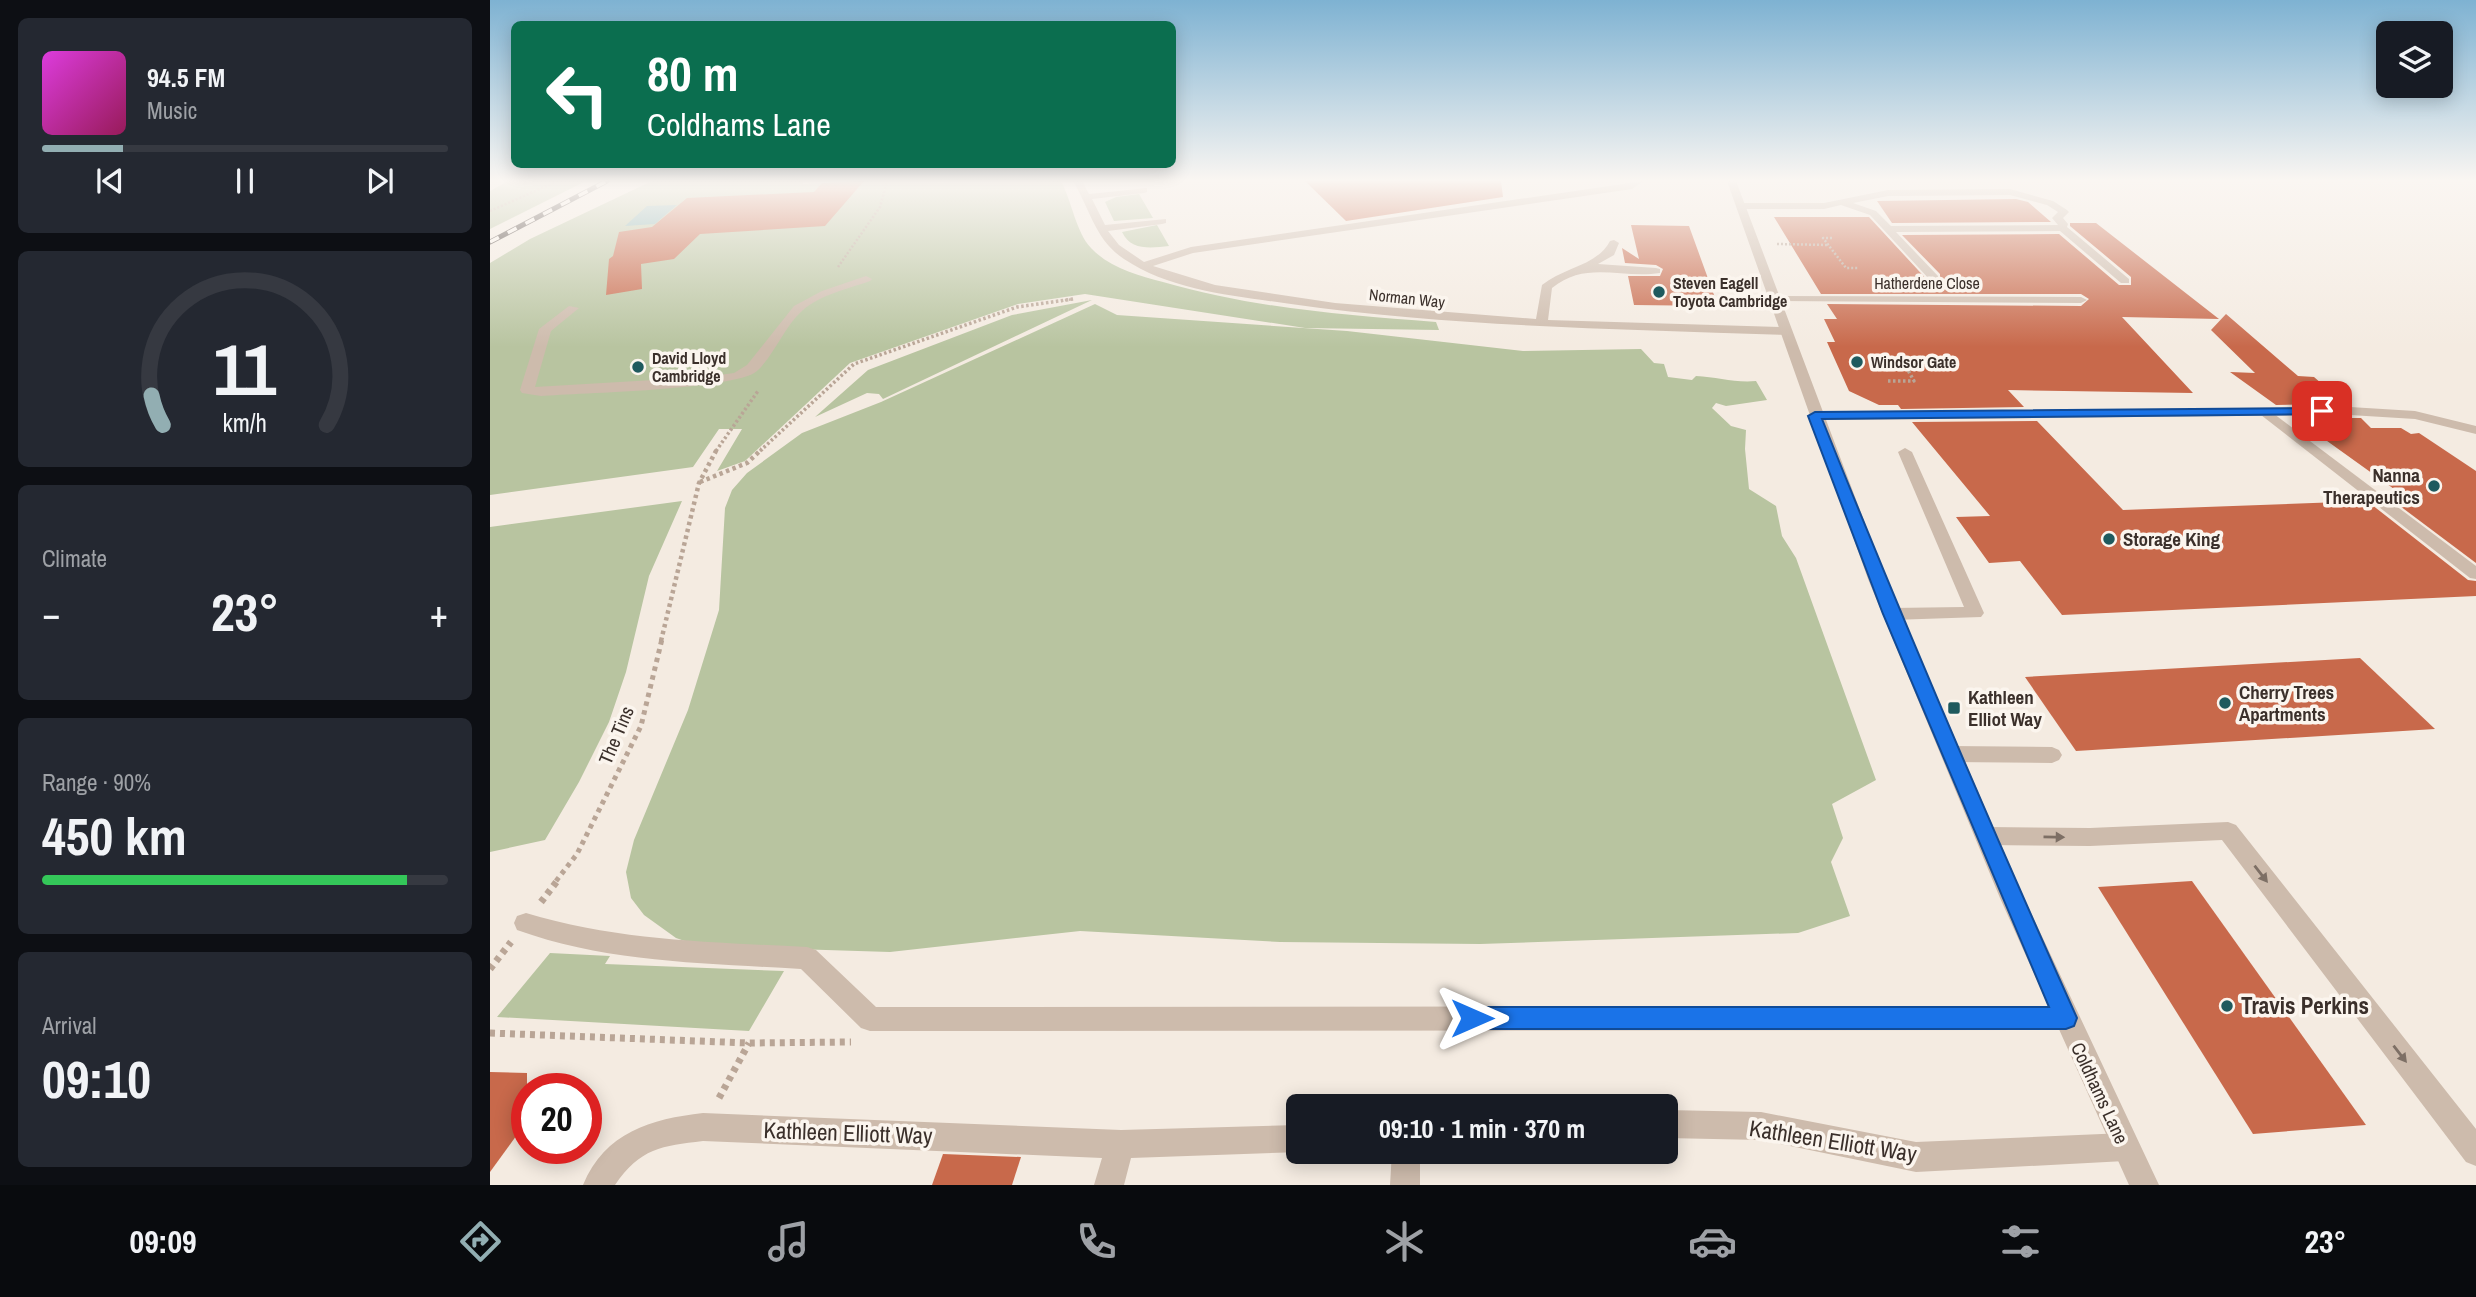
<!DOCTYPE html>
<html lang="en">
<head>
<meta charset="utf-8">
<style>
	body { margin:0; font-family:"Archivo Narrow",sans-serif; background:#242831; color:#f1f3f6; height:100vh; display:flex; flex-direction:column; font-size:26px; white-space:nowrap }
	* { box-sizing:border-box; margin:0 }
	p { font-size:23px; color:#9ea1a6 }
	.icon { flex:none; width:38px; height:38px; fill:none; stroke:currentColor; stroke-width:2; stroke-linecap:round; stroke-linejoin:round }
	.map { position:relative; flex:1; overflow:hidden }
	.drawer { display:flex; flex-direction:column; gap:18px; padding:18px; background:#0d0f14; width:490px }
	.drawer>* { flex:none }
	.top-card { position:absolute; left:21px; top:21px; width:665px; height:147px; border-radius:10px; box-shadow:0 4px 18px #0003; background:#0b6e4f; color:#fff; overflow:hidden }
	.controls { position:absolute; left:1886px; top:21px; display:grid; gap:14px }
	.controls a { display:grid; place-items:center; width:77px; height:77px; border-radius:10px; background:#171b24; box-shadow:0 4px 18px #0003; font-size:35px }
	.speed { position:absolute; left:21px; top:1073px; display:flex; gap:14px; font-size:35px; font-weight:700; text-align:center }
	.speed>* { display:grid; place-content:center; width:91px; height:91px; border-radius:50%; background:#171b24; box-shadow:0 4px 18px #0003; line-height:1 }
	.speed .limit { border:10px solid #d22; background:#fff; color:#111 }
	.pin { position:absolute; display:grid; place-items:center; width:60px; height:60px; color:#fff; margin:-30px; border-radius:14px; box-shadow:0 4px 10px #0006 }
	.me { position:absolute; width:77px; margin:-38px; rotate:90deg; stroke-linejoin:round; filter:drop-shadow(0 0 5px #0008) }
	.turn { display:flex; align-items:center; gap:24px; height:147px; padding:0 21px; font-size:32px }
	.turn .icon { width:91px; height:91px; stroke-width:2.5 }
	.turn b { display:block; font-size:49px; line-height:60px }
	.big { font-size:52px; font-weight:800; line-height:1.1 }
	.drawer .card { flex:1; display:flex; flex-direction:column; justify-content:center; gap:10px; min-width:0; padding:0 24px; border-radius:10px; background:#242831 }
	.drawer .dial { align-items:center; gap:0 }
	.dial svg { height:182px; overflow:visible; fill:none; stroke:#363941; stroke-width:7; stroke-linecap:round; text-anchor:middle }
	.dial text { fill:#f1f3f6; stroke:none }
	.song { display:flex; align-items:center; gap:21px }
	.cover { width:84px; height:84px; border-radius:10px; background:linear-gradient(135deg,hsl(300 70% 55%),hsl(330 70% 35%)) }
	.played { height:7px; border-radius:4px; background:linear-gradient(90deg,#92aeb2 20%,#363941 20%) }
	.keys { display:flex; justify-content:space-around; direction:ltr }
	.heat { display:flex; justify-content:space-between; align-items:center; font-size:38px; direction:ltr }
	.charge { height:10px; border-radius:5px; background:linear-gradient(90deg,#34c759 90%,#363941 0) }
	.trip { position:absolute; left:796px; top:1094px; width:392px; height:70px; border-radius:10px; background:#171b24; box-shadow:0 4px 18px #0003; font-weight:800; line-height:70px; text-align:center }
	.tab-bar { display:flex; height:112px; justify-content:space-around; align-items:center; background:#090b0e; color:#9ea1a6 }
	.tab-bar .icon { width:49px; height:49px }
	.tab-bar .selected { color:#92aeb2 }
	.tab-bar b { font-size:32px; color:#f1f3f6 }
	main { display:flex; flex:1; min-height:0 }
	.map>svg:first-child { display:block }
	.green { fill:#b8c4a0 }
	.water { fill:#7fb0b2 }
	.building { fill:#c8694b }
	.lines { fill:none; stroke-linecap:round; stroke-linejoin:round }
	.path-far4 { stroke:#b9a596; stroke-width:2.5; stroke-dasharray:2 2; stroke-linecap:butt }
	.path-far3 { stroke:#b9a596; stroke-width:3.5; stroke-dasharray:2.5 2.5; stroke-linecap:butt }
	.path-far2 { stroke:#b9a596; stroke-width:4.5; stroke-dasharray:3.5 3.5; stroke-linecap:butt }
	.path-far1 { stroke:#b9a596; stroke-width:5; stroke-dasharray:4.5 4.5; stroke-linecap:butt }
	.path { stroke:#b9a596; stroke-width:7; stroke-dasharray:5 5; stroke-linecap:butt }
	.service { fill:#cdbbac; fill-rule:evenodd }
	.minor { fill:#cdbbac; fill-rule:evenodd }
	.tertiary { fill:#cdbbac; fill-rule:evenodd }
	.rail-casing { stroke:#3b302b; stroke-width:5 }
	.rail { stroke:#fbf5ee; stroke-width:3.5; stroke-dasharray:10; stroke-linecap:butt }
	.oneway { fill:#7d6f65 }
	.route { fill:#1a73e8; stroke:#114b97; stroke-width:2 }
	.poi-dot { fill:#1f5a5e; stroke:#fbf5ee; stroke-width:2.5 }
	.labels { text-anchor:middle; stroke-width:7; stroke-linejoin:round; paint-order:stroke }
	.far-poi-label { font-size:16px; font-weight:bold; fill:#3b302b; stroke:#fbf5ee; text-anchor:start }
	.far-street-label { font-size:16px; fill:#3b302b; stroke:#fbf5ee }
	.poi-label { font-size:19px; font-weight:bold; fill:#3b302b; stroke:#fbf5ee; text-anchor:start }
	.street-label { font-size:19px; fill:#3b302b; stroke:#fbf5ee }
	.near-poi-label { font-size:23px; font-weight:bold; fill:#3b302b; stroke:#fbf5ee; text-anchor:start }
	.near-street-label { font-size:23px; fill:#3b302b; stroke:#fbf5ee }
</style>
</head>
<body>
<main>
<section class="drawer">
<div class="card">
<div class="song"><i class="cover"></i><div><b>94.5 FM</b><p>Music</p></div></div>
<div class="played"></div>
<div class="keys"><svg class="icon" aria-label="previous" viewBox="0 0 24 24"><path d="M18 5L8 12l10 7zM5 5v14"/></svg><svg class="icon" aria-label="pause" viewBox="0 0 24 24"><path d="M8 5v14M16 5v14"/></svg><svg class="icon" aria-label="next" viewBox="0 0 24 24"><path d="M6 5l10 7-10 7zM19 5v14"/></svg></div>
</div>
<div class="card dial"><svg viewBox="0 0 100 80">
<path d="M14 69A42 42 0 1 1 86 69"/>
<path d="M14 69A42 42 0 0 1 9 56" stroke="#92aeb2"/>
<text x="50" y="56" font-size="32" font-weight="700">11</text>
<text x="50" y="72" font-size="11">km/h</text>
</svg></div>
<div class="card"><p>Climate</p>
<div class="heat"><a>−</a><b class="big">23°</b><a>+</a></div>
</div>
<div class="card"><p>Range · 90%</p><b class="big">450 km</b><div class="charge"></div></div>
<div class="card"><p>Arrival</p><b class="big">09:10</b></div>
</section>
<div class="map">
<svg width="1986" height="1185" viewBox="0 0 1986 1185">
	<rect width="100%" height="100%" fill="#f4ebe1"/>
	<!-- green -->
	<g class="green">
		<path d="M 18,181 L 96,181 L 0,229 L 0,191 Z"/>
		<path d="M 162,181 L 312,181 L 313,184 L 371,181 L 451,183 L 571,181 C 582,202 586,232 601,248 C 620,268 647,275 673,282 C 763,308 853,315 946,322 L 949,330 L 815,328 L 595,294 L 528,304 L 360,363 L 255,461 L 227,471 L 252,429 L 229,429 L 203,467 L 0,495 L 0,263 L 40,239 Z"/>
		<path d="M 649,194 L 663,218 L 624,221 L 615,202 L 626,197 Z"/>
		<path d="M 667,225 L 679,246 C 661,248 641,251 632,232 Z"/>
		<path d="M 602,300 L 393,399 L 389,394 L 377,393 L 325,417 L 378,370 L 522,315 Z"/>
		<path d="M 605,304 L 627,315 L 857,331 L 1033,351 L 1151,349 L 1164,363 L 1174,364 L 1178,377 L 1202,380 L 1206,376 C 1227,377 1245,383 1266,381 L 1277,400 L 1236,406 L 1226,403 L 1222,408 L 1241,426 L 1256,430 L 1255,449 L 1259,489 L 1286,506 L 1292,536 L 1306,558 L 1386,780 L 1342,804 L 1353,838 L 1341,862 L 1360,916 L 1308,933 L 990,944 L 790,942 L 590,931 L 400,952 L 209,946 L 186,938 L 154,915 L 141,898 L 136,872 L 144,840 L 198,710 L 229,610 L 235,508 L 242,490 L 257,473 L 312,433 L 391,402 Z"/>
		<path d="M 192,501 L 159,576 L 136,672 L 119,722 L 89,782 L 55,840 L 0,852 L 0,527 Z"/>
		<path d="M 60,953 L 120,956 L 115,964 L 294,971 L 259,1031 L 7,1017 Z"/>
	</g>
	<!-- water -->
	<path class="water" d="M 187,205 L 165,224 L 135,226 L 157,206 Z"/>
	<!-- building -->
	<g class="building">
		<path d="M 374,181 L 335,226 L 210,234 L 184,259 L 151,264 L 152,289 L 116,295 L 119,259 L 123,256 L 129,232 L 162,227 L 197,198 L 324,192 L 332,183 Z"/>
		<path d="M 815,181 L 1011,181 L 1013,197 L 856,221 Z"/>
		<path d="M 1526,199 L 1538,202 L 1561,222 L 1402,223 L 1387,201 Z"/>
		<path d="M 1284,217 L 1379,217 L 1440,283 L 1450,282 L 1450,274 L 1412,235 L 1569,234 L 1629,285 L 1641,285 L 1641,277 L 1580,226 L 1580,223 L 1606,223 L 1729,319 L 1632,317 L 1703,393 L 1518,390 L 1534,407 L 1411,409 L 1408,405 L 1389,405 L 1359,391 L 1337,342 L 1345,342 L 1334,319 L 1347,319 L 1337,304 L 1591,306 L 1599,299 L 1591,294 L 1331,294 Z"/>
		<path d="M 1141,225 L 1199,226 L 1228,306 L 1144,305 L 1138,276 L 1170,276 L 1173,269 L 1166,265 L 1135,263 L 1132,248 L 1149,259 Z"/>
		<path d="M 1736,314 L 1808,376 L 1824,377 L 1855,404 L 1786,405 L 1740,372 L 1765,373 L 1721,330 Z"/>
		<path d="M 1805,418 L 1871,418 L 1881,428 L 1911,428 L 1921,434 L 1929,433 L 1986,471 L 1986,563 L 1902,500 L 1918,499 Z"/>
		<path d="M 1547,421 L 1633,510 L 1877,501 L 1978,580 L 1986,581 L 1986,596 L 1572,615 L 1530,561 L 1499,563 L 1466,517 L 1500,516 L 1422,422 Z"/>
		<path d="M 1870,658 L 1945,729 L 1586,751 L 1535,677 Z"/>
		<path d="M 1702,881 L 1876,1125 L 1763,1134 L 1608,887 Z"/>
		<path d="M 0,1072 L 37,1073 L 37,1121 L 0,1172 Z"/>
		<path d="M 453,1154 L 531,1157 L 522,1185 L 442,1185 Z"/>
	</g>
	<g class="lines">
		<!-- path-far4 -->
		<g class="path-far4">
			<path d="M 0,211 L 68,181"/>
			<path d="M 1342,238 L 1333,238 L 1356,268 L 1368,268"/>
			<path d="M 1287,244 L 1338,245"/>
			<path d="M 348,267 L 390,207 L 397,181"/>
			<path d="M 571,301 L 583,299"/>
		</g>
		<!-- path-far3 -->
		<g class="path-far3">
			<path d="M 1398,381 L 1424,381 L 1413,361 L 1427,360"/>
			<path d="M 226,451 L 268,391"/>
			<path d="M 270,451 L 364,364 L 527,307 L 583,299"/>
		</g>
		<!-- path-far2 -->
		<g class="path-far2">
			<path d="M 210,482 L 257,463 L 272,449"/>
			<path d="M 171,641 L 209,483 L 227,449"/>
		</g>
		<!-- path-far1 -->
		<path class="path-far1" d="M 66,881 L 87,854 L 151,726 L 172,639"/>
		<!-- path -->
		<g class="path">
			<path d="M 51,902 L 68,880"/>
			<path d="M 0,969 L 21,942"/>
			<path d="M 0,1033 L 259,1043 L 361,1042"/>
			<path d="M 229,1098 L 259,1043"/>
		</g>
		<!-- service -->
		<g class="service">
			<path d="M 583,181 L 592,181 L 599,194 L 657,188 L 657,192 L 654,193 L 602,199 L 615,225 L 676,219 L 676,223 L 672,224 L 618,231 L 629,245 L 654,262 L 701,247 L 1153,181 L 1142,189 L 703,253 L 663,266 L 725,285 L 845,303 L 1046,319 L 1052,285 C 1074,267 1107,266 1120,241 L 1124,240 L 1129,243 L 1124,255 L 1108,264 L 1166,268 L 1170,269 L 1170,273 C 1131,279 1096,260 1062,288 L 1058,320 L 1294,327 L 1300,331 L 1294,335 C 1129,329 965,327 801,304 C 745,296 682,291 634,259 C 605,240 600,209 583,181 Z"/>
			<path d="M 376,276 L 382,279 L 380,281 C 358,289 329,295 312,311 C 294,327 285,354 267,371 C 245,390 89,393 51,396 L 32,393 L 30,390 L 49,329 L 79,306 L 89,308 L 61,331 L 45,387 L 215,377 L 244,373 L 257,365 L 304,306 L 332,291 Z"/>
			<path d="M 1776,408 L 1986,566 L 1986,579 L 1980,578 L 1771,415 L 1769,412 Z"/>
			<path d="M 1415,448 L 1422,452 L 1494,613 L 1491,617 L 1402,620 L 1393,614 L 1402,608 L 1474,607 L 1408,452 Z"/>
			<path d="M 1461,746 L 1562,747 L 1569,750 L 1572,755 L 1569,760 L 1562,763 L 1461,762 L 1454,759 L 1451,754 L 1454,749 Z"/>
			<path d="M 1738,822 L 1746,825 L 1986,1129 L 1986,1166 L 1976,1162 L 1732,840 L 1600,846 L 1496,845 L 1488,842 L 1485,836 L 1488,830 L 1496,827 L 1600,828 Z"/>
			<path d="M 36,913 C 129,941 221,942 317,947 L 326,950 L 386,1007 L 1576,1006 L 1585,1009 L 1589,1018 L 1585,1027 L 1576,1030 L 380,1031 L 371,1028 L 311,969 C 215,963 119,963 27,930 L 24,923 L 27,916 Z"/>
		</g>
		<!-- minor -->
		<g class="minor">
			<path d="M 1520,189 L 1563,201 L 1577,210 L 1579,212 L 1573,218 L 1578,224 L 1577,227 L 1639,279 L 1639,283 L 1631,283 L 1570,231 L 1406,232 L 1448,276 L 1448,280 L 1440,280 L 1380,215 L 1351,205 L 1334,209 L 1252,209 L 1247,206 L 1252,203 L 1334,203 L 1398,190 ZM 1520,195 L 1557,205 L 1568,212 L 1562,218 L 1568,225 L 1401,226 L 1386,211 L 1363,203 L 1398,196 Z"/>
			<path d="M 1279,296 L 1591,297 L 1597,300 L 1591,303 L 1283,301 L 1279,300 Z"/>
			<path d="M 1860,407 L 1925,411 L 1986,426 L 1986,434 L 1925,419 L 1860,415 L 1325,420 L 1318,416 L 1325,412 Z"/>
			<path d="M 1176,1110 L 1271,1112 L 1426,1142 L 1635,1133 L 1645,1137 L 1649,1147 L 1645,1157 L 1635,1161 L 1426,1172 L 1271,1140 L 1176,1138 Z"/>
			<path d="M 213,1113 L 631,1130 L 808,1125 L 808,1152 L 812,1152 L 641,1158 L 634,1185 L 604,1185 L 612,1158 L 213,1141 C 172,1146 150,1148 125,1185 L 93,1185 C 115,1132 161,1119 213,1113 Z"/>
			<path d="M 902,1152 L 930,1152 L 930,1185 L 900,1185 Z"/>
		</g>
		<!-- tertiary -->
		<path class="tertiary" d="M 1237,181 L 1246,181 L 1396,579 L 1534,898 L 1669,1185 L 1639,1185 L 1510,898 L 1378,579 Z"/>
		<defs>
			<path id="rail" d="M 0,242 L 117,181"/>
		</defs>
		<!-- rail casing -->
		<use href="#rail" class="rail-casing"/>
		<!-- rail -->
		<use href="#rail" class="rail"/>
	</g>
	<!-- one-way arrows -->
	<defs><path id="oneway-solid" d="M-6-.8H1V-3.2L6.5 0L1 3.2V.8H-6Z" transform="scale(1.75)"/></defs>
	<g class="oneway">
		<use href="#oneway-solid" transform="translate(1564 837) rotate(1)"/>
		<use href="#oneway-solid" transform="translate(1771 874) rotate(52)"/>
		<use href="#oneway-solid" transform="translate(1910 1054) rotate(52)"/>
	</g>
	<!-- sky -->
	<linearGradient id="sky" x2="0" y2="1"><stop stop-color="#7eb2d2"/><stop offset="0.52" stop-color="#faf6f2"/><stop offset="1" stop-color="#faf6f2" stop-opacity="0"/></linearGradient>
	<rect width="1986" height="347" fill="url(#sky)"/>
	<!-- route -->
	<path class="route" d="M 1832,408 L 1836,409 L 1836,414 L 1332,419 C 1413,621 1498,820 1587,1018 L 1584,1026 L 1576,1029 L 982,1029 L 973,1026 L 970,1018 L 973,1010 L 982,1007 L 1559,1007 L 1393,614 L 1318,416 L 1325,412 Z"/>
	<!-- markers -->
	<g class="poi-dot">
		<circle cx="1169" cy="292" r="7"/>
		<circle cx="1367" cy="362" r="7"/>
		<circle cx="148" cy="367" r="7"/>
		<circle cx="1944" cy="486" r="7"/>
		<circle cx="1619" cy="539" r="7"/>
		<circle cx="1735" cy="703" r="7"/>
		<rect x="1457" y="701" width="14" height="14" rx="3.5"/>
		<circle cx="1737" cy="1006" r="7"/>
	</g>
	<g class="labels">
		<!-- far-poi labels -->
		<g class="far-poi-label">
			<text x="1183" y="289">Steven Eagell<tspan x="1183" dy="18">Toyota Cambridge</tspan></text>
			<text x="162" y="364">David Lloyd<tspan x="162" dy="18">Cambridge</tspan></text>
			<text x="1381" y="368">Windsor Gate</text>
		</g>
		<!-- far-street labels -->
		<g class="far-street-label">
			<text x="1437" y="289">Hatherdene Close</text>
			<text transform="translate(917 298) rotate(6)" y="6">Norman Way</text>
		</g>
		<!-- poi labels -->
		<g class="poi-label">
			<text x="1930" y="482" text-anchor="end">Nanna<tspan x="1930" dy="22">Therapeutics</tspan></text>
			<text x="1633" y="546">Storage King</text>
			<text x="1749" y="699">Cherry Trees<tspan x="1749" dy="22">Apartments</tspan></text>
			<text x="1478" y="704">Kathleen<tspan x="1478" dy="22">Elliot Way</tspan></text>
		</g>
		<!-- street labels -->
		<g class="street-label">
			<text transform="translate(126 735) rotate(-67)" y="7">The Tins</text>
			<text transform="translate(1610 1093) rotate(65)" y="7">Coldhams Lane</text>
		</g>
		<!-- near-poi labels -->
		<g class="near-poi-label">
			<text x="1751" y="1014">Travis Perkins</text>
		</g>
		<!-- near-street labels -->
		<g class="near-street-label">
			<text transform="translate(358 1133) rotate(2)" y="8">Kathleen Elliott Way</text>
			<text transform="translate(1343 1141) rotate(9)" y="8">Kathleen Elliott Way</text>
		</g>
	</g>
</svg>
<div class="controls">
<a><svg class="icon" aria-label="layers" viewBox="0 0 24 24"><path d="M12 4l9 5-9 5-9-5zM3 14l9 5 9-5"/></svg></a>
</div>
<div class="speed"><div class="limit">20</div></div>
<div class="pin" style="left:1832px;top:411px;background:#d93025"><svg class="icon" aria-label="arrive" viewBox="0 0 24 24"><path d="M6 21V4h12l-3 4 3 4H6"/></svg></div>
<svg class="me" style="left:982px;top:1018px" viewBox="-20 -20 40 40"><path d="M0-17L14 15 0 8-14 15z" fill="#1a73e8" stroke="#fff" stroke-width="4"/></svg>
<div class="trip">09:10 · 1 min · 370 m</div>
<div class="top-card">
<div class="turn"><svg class="icon" aria-label="left" viewBox="0 0 24 24"><path d="M17 20v-9H6M10 6l-5 5 5 5"/></svg><div><b>80 m</b>Coldhams Lane</div></div>
</div>
</div>
</main>
<nav class="tab-bar">
<b>09:09</b>
<svg class="icon selected" aria-label="directions" viewBox="0 0 24 24"><path d="M12 3l9 9-9 9-9-9zM9 14v-3h6M13 9l2 2-2 2"/></svg>
<svg class="icon" aria-label="music" viewBox="0 0 24 24"><path d="M9 18V5l10-2v13"/><circle cx="6" cy="18" r="3"/><circle cx="16" cy="16" r="3"/></svg>
<svg class="icon" aria-label="phone" viewBox="0 0 24 24"><path d="M5 4h4l2 5-3 2q2 4 5 5l2-3 5 2v4C11 20 4 13 5 4z"/></svg>
<svg class="icon" aria-label="climate" viewBox="0 0 24 24"><path d="M12 3v18M4 7l16 10M4 17L20 7"/></svg>
<svg class="icon" aria-label="car" viewBox="0 0 24 24"><path d="M5 17H2v-5l4-1 3-4h7l3 4 3 1v5h-3M9 17h6M6 11h13"/><circle cx="7" cy="17" r="2"/><circle cx="17" cy="17" r="2"/></svg>
<svg class="icon" aria-label="filters" viewBox="0 0 24 24"><path d="M4 7h16M4 17h16"/><circle cx="9" cy="7" r="2"/><circle cx="15" cy="17" r="2"/></svg>
<b>23°</b>
</nav>
</body>
</html>
